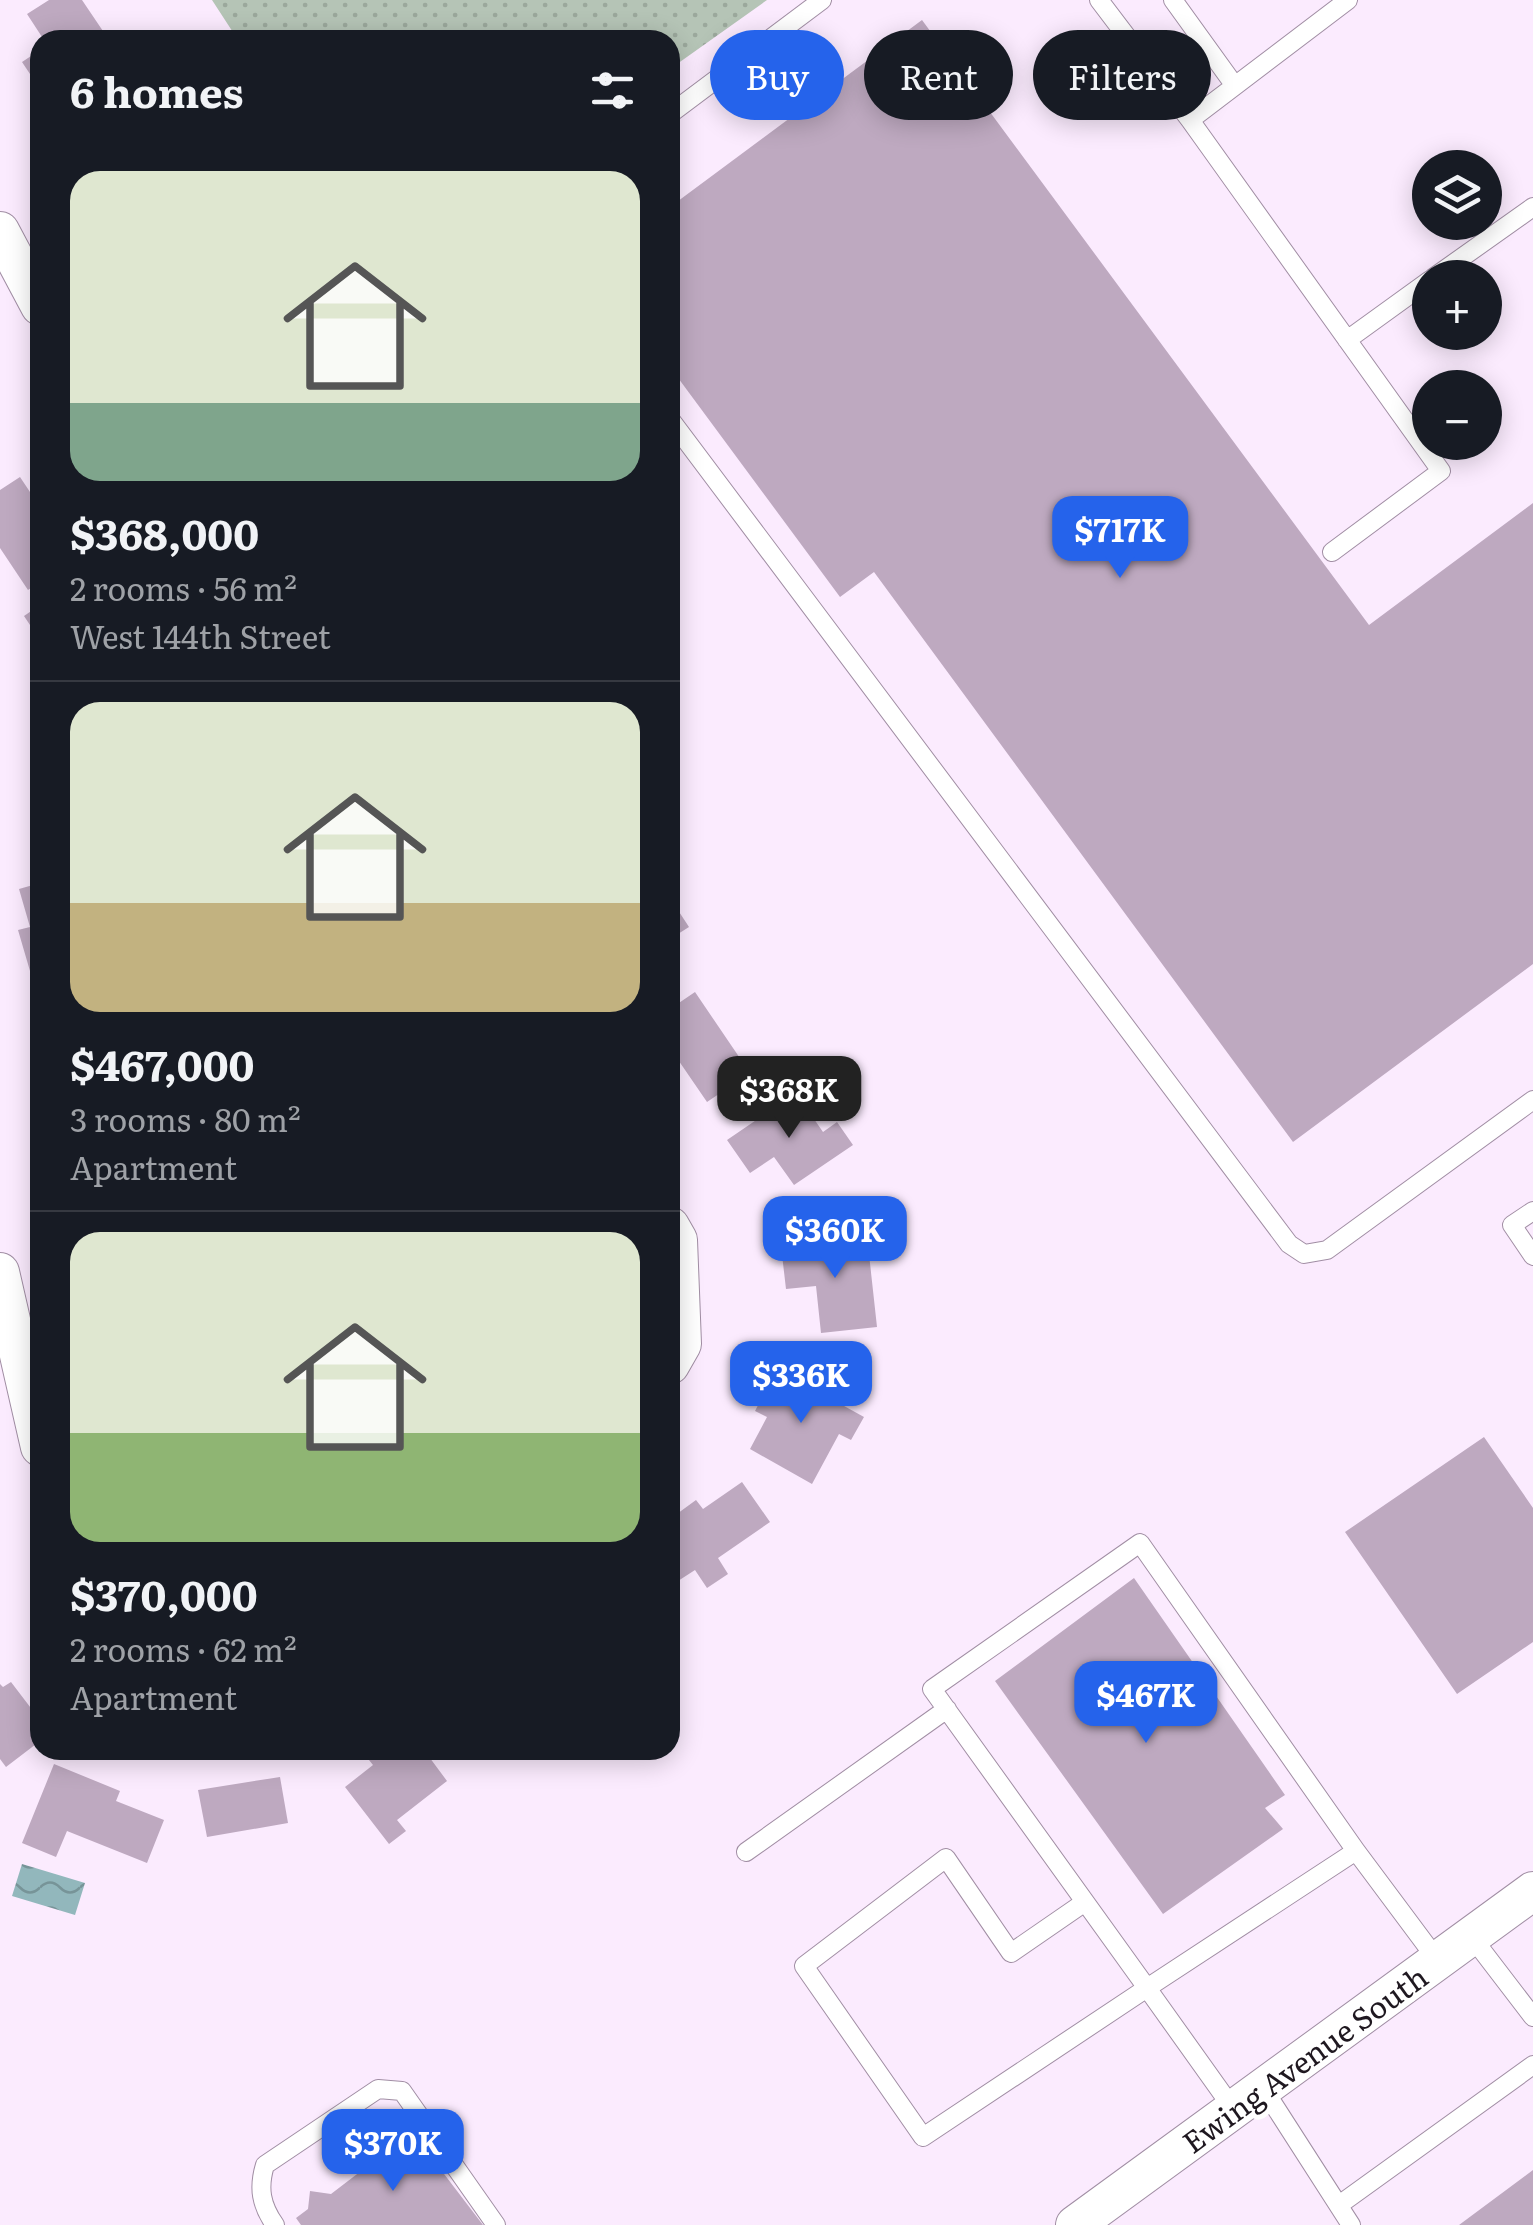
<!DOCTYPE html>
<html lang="en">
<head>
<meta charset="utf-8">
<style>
  body { margin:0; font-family:Literata,serif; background:#20242c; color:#f1f3f6; height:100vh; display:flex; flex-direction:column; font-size:38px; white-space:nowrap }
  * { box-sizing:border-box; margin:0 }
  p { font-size:32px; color:#9ea1a6 }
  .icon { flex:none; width:55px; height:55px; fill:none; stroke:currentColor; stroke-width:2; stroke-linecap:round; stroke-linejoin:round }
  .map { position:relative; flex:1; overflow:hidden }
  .details { position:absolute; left:30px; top:30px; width:650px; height:1730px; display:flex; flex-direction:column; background:#171b24; border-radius:30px; box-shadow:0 5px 25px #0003 }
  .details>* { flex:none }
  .banner { position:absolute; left:710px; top:30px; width:672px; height:90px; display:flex; gap:20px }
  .fabs { position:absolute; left:1412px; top:150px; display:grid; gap:20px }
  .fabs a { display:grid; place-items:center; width:90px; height:90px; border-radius:50%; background:#171b24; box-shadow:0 5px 25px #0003; font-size:50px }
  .price { position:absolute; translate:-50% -85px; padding:0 22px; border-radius:20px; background:#2563eb; color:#fff; font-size:32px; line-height:65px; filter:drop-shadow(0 2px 5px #0008) }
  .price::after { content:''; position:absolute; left:50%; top:60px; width:30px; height:22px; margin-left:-15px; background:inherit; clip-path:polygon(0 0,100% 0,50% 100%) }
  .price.active { background:#222; color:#fff }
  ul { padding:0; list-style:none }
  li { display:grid; align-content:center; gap:20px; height:530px; padding:0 40px }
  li+li { border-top:2px solid #363941 }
  li span { display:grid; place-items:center; height:310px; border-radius:30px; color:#555 }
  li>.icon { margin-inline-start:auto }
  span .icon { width:180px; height:180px; fill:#fffc; stroke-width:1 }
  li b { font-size:42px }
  h2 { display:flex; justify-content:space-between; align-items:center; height:120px; padding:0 40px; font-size:42px }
  .chip { padding:0 35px; border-radius:45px; background:#171b24; box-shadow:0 5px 25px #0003; font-size:35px; line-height:90px }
  .chip.active { background:#2563eb; color:#fff }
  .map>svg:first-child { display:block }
</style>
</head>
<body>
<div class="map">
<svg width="1533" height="2225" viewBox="0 0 1533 2225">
  <defs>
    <pattern id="park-dots" width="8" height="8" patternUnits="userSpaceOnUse" patternTransform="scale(2.5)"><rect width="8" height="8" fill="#b5c4b6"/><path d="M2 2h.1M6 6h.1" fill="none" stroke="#9ba89c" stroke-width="1.8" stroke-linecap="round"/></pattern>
    <pattern id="water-waves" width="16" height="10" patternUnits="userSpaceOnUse" patternTransform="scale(2.5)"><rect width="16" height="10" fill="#92b7bc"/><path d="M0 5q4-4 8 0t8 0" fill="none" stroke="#779498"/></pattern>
  </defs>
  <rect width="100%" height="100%" fill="#fbebfe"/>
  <path fill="url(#park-dots)" d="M212,0H767L670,69V40H238Z"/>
  <path fill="url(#water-waves)" d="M22,1864L85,1883L75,1915L12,1896Z"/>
  <path fill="#bea9c0" d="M49,0H82L109,40H44L27,14Z
    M922,20L1369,625L1533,503V964L1293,1142L874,572L840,597L670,367V207Z
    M40,50V89L22,62Z
    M20,477L40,507V582L28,590L0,548V490Z
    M40,605V640L24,616Z
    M40,883V968L30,971L18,930L30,927L19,889Z
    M670,898L689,927L670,939Z
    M695,992L750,1073L707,1102L670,1048V1009Z
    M796,1093L823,1132L837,1122L853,1145L794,1185L774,1157L750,1173L727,1140Z
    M867,1236L877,1327L821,1333L816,1286L786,1289L781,1246Z
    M777,1369L864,1417L851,1440L839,1434L812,1484L750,1449L767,1417L755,1411Z
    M1484,1437L1533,1508V1642L1457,1694L1345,1532Z
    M742,1482L770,1522L718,1558L728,1574L707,1588L695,1570L678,1581L670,1569V1519L696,1500L703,1509Z
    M1134,1578L1285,1795L1265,1808L1283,1829L1163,1914L995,1681Z
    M11,1682L40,1720V1741L6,1767L0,1759V1684L3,1687Z
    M361,1750H424L447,1781L397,1820L406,1831L389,1844L345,1787L373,1765Z
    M54,1764L120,1791L116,1801L164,1820L147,1863L67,1831L56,1857L22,1843Z
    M280,1777L288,1823L207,1837L198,1790Z
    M412,2132L483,2225H301L296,2218L308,2209L310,2191L331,2194Z
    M1533,2170V2225H1459Z"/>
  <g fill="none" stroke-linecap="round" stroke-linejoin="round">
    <defs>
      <path id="service" d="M1099,0L1190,120L1441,471L1332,552
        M1173,0L1235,86
        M670,114L822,0
        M1190,120L1348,0
        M1433,278L1533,207
        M1347,340L1430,280
        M670,419L1289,1244L1304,1254L1327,1250L1533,1100
        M1533,1211L1512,1225L1533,1256
        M746,1852L947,1709
        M1085,1902L1011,1953L946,1858L804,1966L923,2137L1147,1988L932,1689L1140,1543L1356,1851
        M1471,1936L1533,2017
        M1263,2088L1351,2225
        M1234,2110L1147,1988L1356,1851L1438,1961
        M1339,2205L1533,2065
        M275,2225C261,2205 258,2188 265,2165L378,2089L402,2091L496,2225"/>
      <path id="minor" d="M0,231L40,306
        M670,1226L678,1240L682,1344L670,1365
        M0,1272L40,1447
        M1075,2225L1533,1891"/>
    </defs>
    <use href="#service" stroke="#a18ea4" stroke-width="20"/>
    <use href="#minor" stroke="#a18ea4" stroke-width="40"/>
    <use href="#service" stroke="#fff" stroke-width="18"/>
    <use href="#minor" stroke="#fff" stroke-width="38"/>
  </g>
  <g text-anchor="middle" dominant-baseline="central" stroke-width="10" stroke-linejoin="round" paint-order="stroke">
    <g font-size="30" fill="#1f1820" stroke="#fff">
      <text transform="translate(1304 2058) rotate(-36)">Ewing Avenue South</text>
    </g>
  </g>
</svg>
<div class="fabs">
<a><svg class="icon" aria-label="layers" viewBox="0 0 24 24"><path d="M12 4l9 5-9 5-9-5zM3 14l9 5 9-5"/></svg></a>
<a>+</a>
<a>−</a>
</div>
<b class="price" style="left:1120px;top:581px">$717K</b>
<b class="price active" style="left:789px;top:1141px">$368K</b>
<b class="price" style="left:835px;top:1281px">$360K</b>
<b class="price" style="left:801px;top:1426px">$336K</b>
<b class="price" style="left:1146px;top:1746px">$467K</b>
<b class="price" style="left:393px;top:2194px">$370K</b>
<div class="banner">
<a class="chip active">Buy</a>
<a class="chip">Rent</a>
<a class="chip">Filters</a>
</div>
<section class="details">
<h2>6 homes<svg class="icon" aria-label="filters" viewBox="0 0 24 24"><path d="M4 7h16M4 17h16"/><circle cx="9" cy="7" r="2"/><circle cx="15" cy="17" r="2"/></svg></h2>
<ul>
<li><span style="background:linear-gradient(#dfe7d0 75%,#7fa58c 0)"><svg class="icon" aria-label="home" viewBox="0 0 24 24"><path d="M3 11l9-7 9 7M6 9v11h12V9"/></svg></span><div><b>$368,000</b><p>2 rooms · 56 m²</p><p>West 144th Street</p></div></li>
<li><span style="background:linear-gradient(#dfe7d0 65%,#c2b280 0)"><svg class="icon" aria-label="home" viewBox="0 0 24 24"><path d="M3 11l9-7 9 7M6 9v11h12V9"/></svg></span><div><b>$467,000</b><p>3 rooms · 80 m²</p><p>Apartment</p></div></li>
<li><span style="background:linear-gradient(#dfe7d0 65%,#8fb573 0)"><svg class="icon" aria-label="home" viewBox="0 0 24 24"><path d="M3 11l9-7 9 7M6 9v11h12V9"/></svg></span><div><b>$370,000</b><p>2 rooms · 62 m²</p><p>Apartment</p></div></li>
</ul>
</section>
</div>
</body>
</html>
